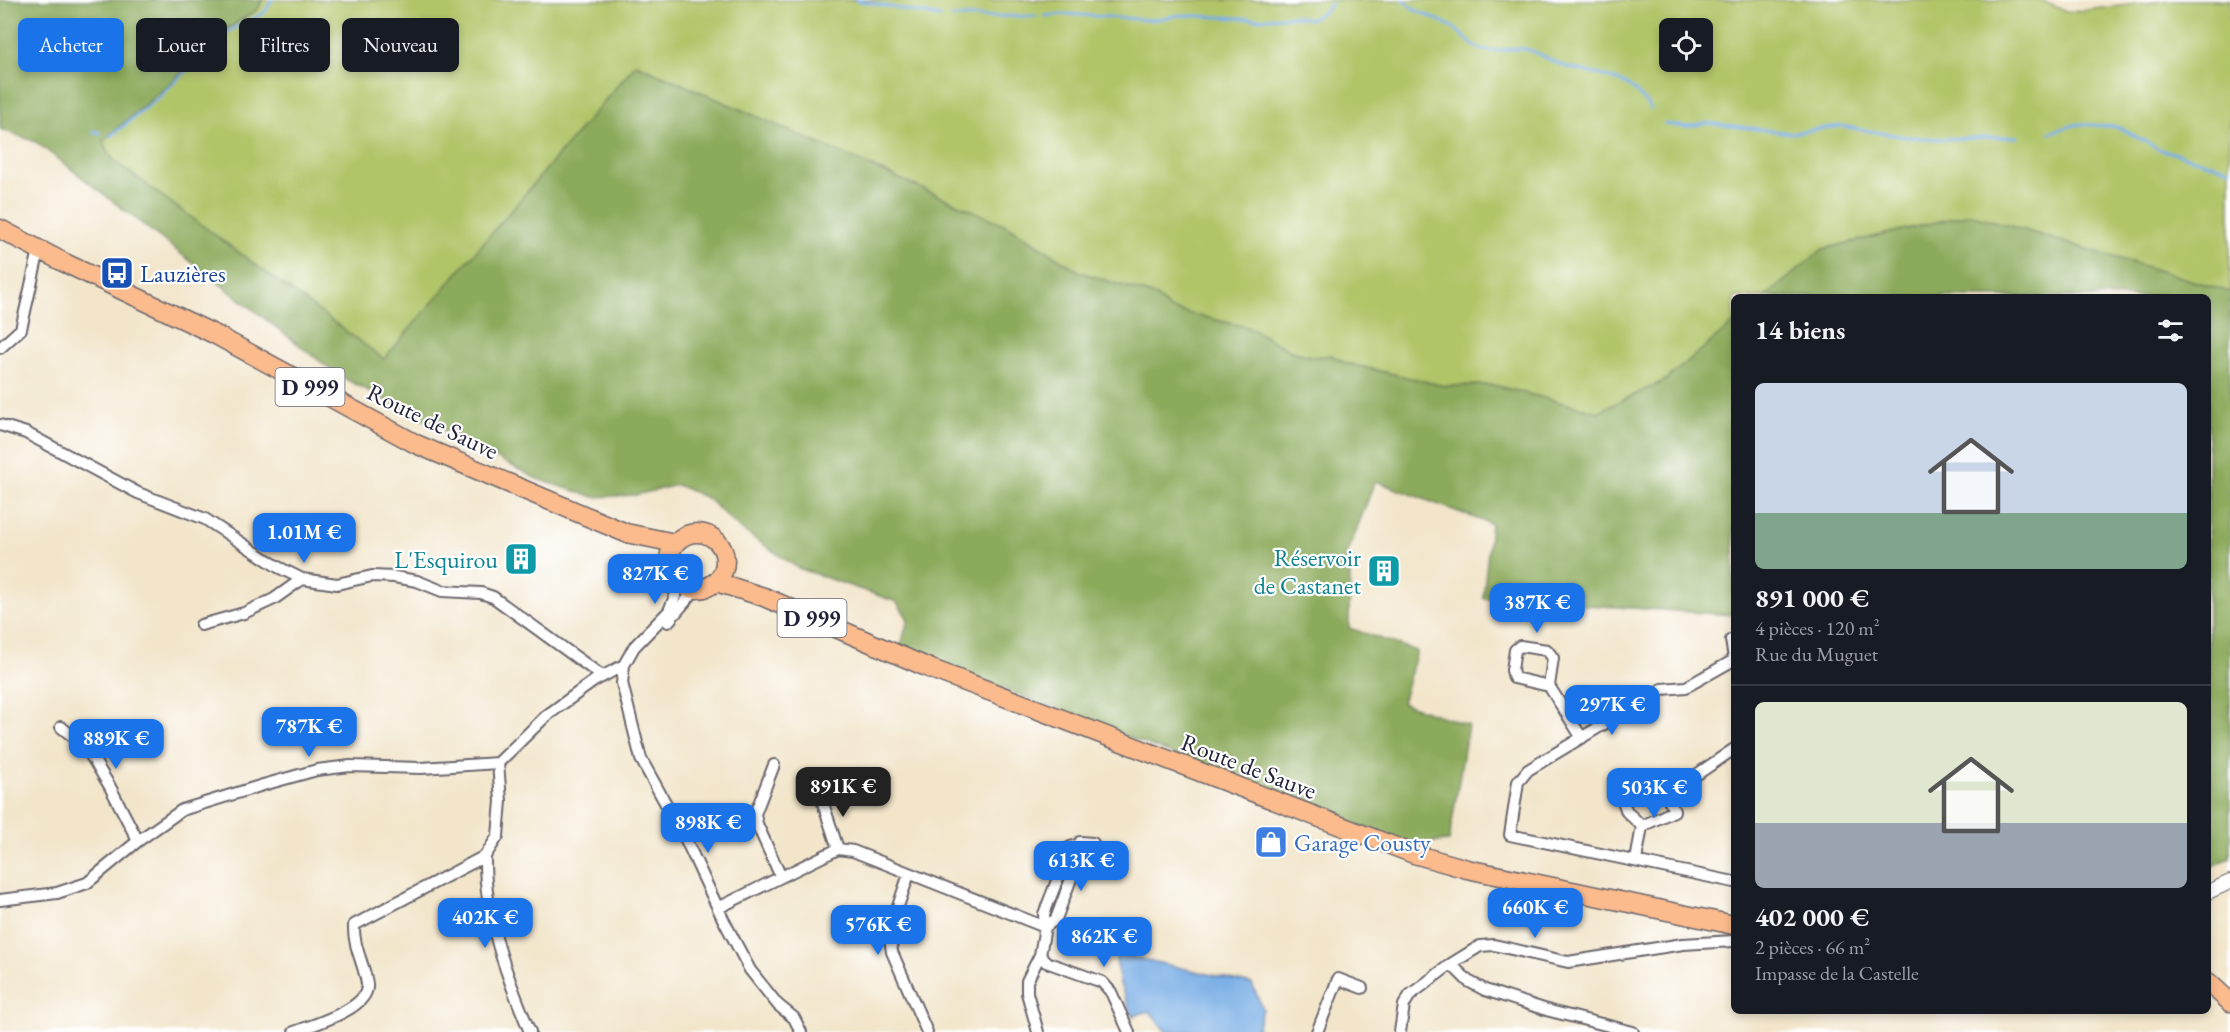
<!DOCTYPE html>
<html lang="fr">
<head>
<meta charset="utf-8">
<style>
  body { margin:0; font-family:"EB Garamond",serif; background:#242831; color:#f1f3f6; height:100vh; display:flex; flex-direction:column; font-size:22px; white-space:nowrap }
  * { box-sizing:border-box; margin:0 }
  p { font-size:20px; color:#9ea1a6 }
  .icon { flex:none; width:33px; height:33px; fill:none; stroke:currentColor; stroke-width:2; stroke-linecap:round; stroke-linejoin:round }
  .map { position:relative; flex:1; overflow:hidden }
  .details { position:absolute; left:1731px; top:294px; width:480px; height:720px; display:flex; flex-direction:column; background:#171b24; border-radius:9px; box-shadow:0 3px 9px #0003 }
  .details>* { flex:none }
  .banner { position:absolute; left:18px; top:18px; width:570px; height:54px; display:flex; gap:12px }
  .buttons { position:absolute; left:1659px; top:18px; display:grid; gap:12px }
  .buttons a { display:grid; place-items:center; width:54px; height:54px; border-radius:9px; background:#171b24; box-shadow:0 3px 9px #0003; font-size:30px }
  .price { position:absolute; translate:-50% -51px; padding:0 14px; border-radius:12px; background:#1a73e8; color:#fff; font-size:20px; line-height:39px; filter:drop-shadow(0 2px 3px #0008) }
  .price::after { content:''; position:absolute; left:50%; top:36px; width:18px; height:14px; margin-left:-9px; background:inherit; clip-path:polygon(0 0,100% 0,50% 100%) }
  .price.current { background:#222; color:#fff }
  ul { padding:0; list-style:none }
  li { display:grid; align-content:center; gap:12px; height:318px; padding:0 24px }
  li+li { border-top:2px solid #363941 }
  li span { display:grid; place-items:center; height:186px; border-radius:9px; color:#555 }
  li>.icon { margin-inline-start:auto }
  span .icon { width:108px; height:108px; fill:#fffc; stroke-width:1 }
  li b { font-size:26px }
  h2 { display:flex; justify-content:space-between; align-items:center; height:72px; padding:0 24px; font-size:26px }
  .pill { padding:0 21px; border-radius:9px; background:#171b24; box-shadow:0 3px 9px #0003; font-size:21px; line-height:54px }
  .pill.current { background:#1a73e8; color:#fff }
  .map>svg:first-child { display:block }
</style>
</head>
<body>
<div class="map">
<svg width="2230" height="1032" viewBox="0 0 2230 1032">
  <rect width="100%" height="100%" fill="#fff"/>
  <filter id="ink" filterUnits="userSpaceOnUse"><feTurbulence type="fractalNoise" baseFrequency=".0167" numOctaves="2"/><feDisplacementMap in="SourceGraphic" scale="12" xChannelSelector="R" yChannelSelector="G"/><feConvolveMatrix kernelMatrix="1 2 1 2 8 2 1 2 1" color-interpolation-filters="sRGB"/></filter>
  <filter id="wash" filterUnits="userSpaceOnUse"><feTurbulence type="fractalNoise" baseFrequency=".008" numOctaves="4" result="noise"/><feDisplacementMap in="SourceGraphic" scale="24" xChannelSelector="R" yChannelSelector="G"/><feGaussianBlur stdDeviation="1.35" result="paint"/><feColorMatrix in="noise" values="0 0 0 0 0 0 0 0 0 0 0 0 0 0 0 0 0 1.4 0 .05"/><feComposite in="paint" operator="in"/></filter>
  <g filter="url(#wash)">
    <rect width="100%" height="100%" fill="#f2e5ca"/>
    <path fill="#b0c468" stroke="#697352" stroke-width="1.5" fill-rule="evenodd" d="M262,0H2039L2068,12L2172,0H2230V292L1970,214L1823,249L1765,297H1734V323L1664,381L1598,412L1493,385L1444,386L1345,363L1331,355L1315,357L1290,351L1250,328L1170,309L1155,296L1080,272L1008,226L636,64L384,360L117,163L107,152L103,141L184,71L222,32L258,9ZM1670,28H1702V62H1670Z
      M1132,923L1136,937L1118,942L1114,928Z"/>
    <path fill="#8caa5c" stroke="#57664c" stroke-width="1.5" d="M0,0H262L258,9L222,32L184,71L103,141L107,152L117,163L384,359L636,64L1008,226L1080,272L1155,296L1170,309L1250,328L1290,351L1315,357L1331,355L1345,363L1444,386L1493,385L1598,412L1664,381L1734,323V615L1483,598L1491,524L1375,481L1345,560L1350,563L1349,628L1417,651L1402,703L1468,725L1449,841L1406,844L900,649L908,619L897,602L798,568L739,528L707,498L677,485L636,495L594,497L537,479L338,375L36,142L0,129Z
      M1970,214L2230,292V858L2208,868V297H1765L1823,249Z"/>
    <path fill="#78ade5" stroke="#4d6890" stroke-width="1.5" d="M1115,953L1252,984L1263,1009L1256,1032H1166L1150,1011L1132,1016L1120,984Z"/>
    <g fill="none" stroke-linecap="round" stroke-linejoin="round">
      <path stroke="#78ade5" stroke-width="3" d="M856,0L940,17
        M1403,0C1417,15 1438,17 1455,29C1465,36 1471,47 1484,50C1497,54 1512,46 1525,49C1540,52 1553,63 1567,67C1604,78 1626,73 1651,109
        M1044,16L1065,14L1151,20L1180,15L1256,19L1294,16L1310,19L1324,12L1331,4
        M951,17L1037,16
        M1665,124L1685,127L1706,123L1792,133L1840,126L1906,137L1941,139L2018,137
        M93,131L100,133
        M2049,133L2078,124L2118,127L2159,149L2230,169
        M111,136L158,98L227,32L264,13L272,0"/>
    </g>
  </g>
  <g filter="url(#ink)">
    <g fill="none" stroke-linecap="round" stroke-linejoin="round">
      <defs>
        <path id="minor" d="M0,348L21,329L39,250
          M0,425L26,433L138,493L205,519L278,567L302,579L337,584L372,576L394,577L417,581L442,591L481,593L493,597L602,676
          M668,622L696,589
          M201,625L244,613L274,599L302,579
          M1734,639L1731,640L1734,658
          M1734,660L1686,687L1662,689L1528,770L1518,782L1510,835L1734,882
          M624,665L622,683L641,759L686,840L723,919L750,970L778,1005L794,1018L801,1032
          M1549,686L1514,678L1512,670L1515,650L1520,646L1547,650L1553,658L1549,686L1582,738
          M61,727L85,746L109,785L138,841
          M774,765L755,814L757,824L781,877
          M826,787L821,797L838,849
          M1642,826L1674,811L1667,795L1734,749
          M1093,843L1080,842L1078,845L1070,847L1044,914L1045,927L1040,955L1046,962L1102,982L1111,992L1129,1032
          M485,856C484,917 507,977 530,1032
          M1636,861L1642,826L1627,812L1623,801L1632,787L1653,780L1667,795
          M909,874L893,921L890,938L892,952L927,1032
          M0,900L57,893L87,883L138,841L182,810L263,785L317,770L350,766L421,768L498,763L546,716L594,681L624,665L634,647L669,611L680,584
          M718,908L838,849L853,851L1045,927
          M1045,927L1056,919L1081,852L1078,845
          M1451,964L1468,981L1485,990L1550,1011L1633,1032
          M294,1032C312,1025 370,1009 367,984C364,963 353,947 354,925L485,856L498,836L501,801L498,763
          M1038,1032L1027,993V981L1040,955
          M1317,1032L1338,979L1362,988
          M1400,1032L1404,1005L1410,995L1451,964L1480,946L1494,945L1568,962L1683,944L1734,941"/>
        <path id="tertiary" d="M2208,892L2230,882"/>
        <path id="primary" d="M0,229L63,262L216,335L416,444L626,533L675,543
          M669 561a28 28 0 1 1 56 0a28 28 0 1 1-56 0Z
          M716,582L764,597L929,668L1414,854L1467,869L1734,925
          M2208,982L2230,1002"/>
      </defs>
      <use href="#minor" stroke="#6b666d" stroke-width="14"/>
      <use href="#tertiary" stroke="#6b666d" stroke-width="16"/>
      <use href="#primary" stroke="#6b666d" stroke-width="21"/>
      <use href="#minor" stroke="#fff" stroke-width="10"/>
      <use href="#tertiary" stroke="#fff" stroke-width="14"/>
      <use href="#primary" stroke="#fbbb8d" stroke-width="18"/>
    </g>
  </g>
  <defs>
    <symbol id="bus-square" viewBox="-11 -11 22 22"><rect x="-9" y="-9" width="18" height="18" rx="4" fill="#1a4fb4" stroke="#fff"/><path d="M-5-6H5V4H4V6H2V4H-2V6H-4V4H-5ZM-3.5-4V0h7V-4ZM-3.5 1.2v1.5H-2V1.2ZM2 1.2v1.5H3.5V1.2Z" fill="#fff"/></symbol>
    <symbol id="building-square" viewBox="-11 -11 22 22"><rect x="-9" y="-9" width="18" height="18" rx="4" fill="#0f9aa8" stroke="#fff"/><path d="M-4-6H4V6H1V3H-1V6H-4ZM-2.5-4.3h1.7v1.8h-1.7ZM.8-4.3h1.7v1.8H.8ZM-2.5-1h1.7V.8h-1.7ZM.8-1h1.7V.8H.8Z" fill="#fff"/></symbol>
    <symbol id="shop-square" viewBox="-11 -11 22 22"><rect x="-9" y="-9" width="18" height="18" rx="4" fill="#3f7fe0" stroke="#fff"/><path d="M-5-2.5h2.3a2.7 3.5 0 0 1 5.4 0H5L5.5 6h-11ZM-1.5-2.5h3a1.5 2.3 0 0 0-3 0Z" fill="#fff"/></symbol>
  </defs>
  <g fill-rule="evenodd">
    <use href="#bus-square" x="98" y="254" width="38" height="38"/>
    <use href="#building-square" x="502" y="540" width="38" height="38"/>
    <use href="#building-square" x="1365" y="552" width="38" height="38"/>
    <use href="#shop-square" x="1252" y="823" width="38" height="38"/>
  </g>
  <g text-anchor="middle" dominant-baseline="central" stroke-width="4.5" stroke-linejoin="round" paint-order="stroke">
    <g fill="#fff" stroke="#646476" stroke-width="1.5">
      <rect x="275.5" y="368" width="69" height="38" rx="4.5"/>
      <rect x="777.5" y="599" width="69" height="38" rx="4.5"/>
    </g>
    <g font-size="22" font-weight="bold" fill="#22223b">
      <text x="310" y="387">D 999</text>
      <text x="812" y="618">D 999</text>
    </g>
    <g font-size="24" fill="#164399" stroke="#fff" text-anchor="start">
      <text x="140" y="273">Lauzières</text>
    </g>
    <g font-size="24" fill="#22223b" stroke="#fff">
      <text transform="translate(433 421) rotate(26)">Route de Sauve</text>
      <text transform="translate(1249 766) rotate(21)">Route de Sauve</text>
    </g>
    <g font-size="24" fill="#0d838f" stroke="#fff" text-anchor="end">
      <text x="1361" y="557">Réservoir<tspan x="1361" dy="28">de Castanet</tspan></text>
      <text x="498" y="559">L'Esquirou</text>
    </g>
    <g font-size="24" fill="#366cbe" stroke="#fff" text-anchor="start">
      <text x="1294" y="842">Garage Cousty</text>
    </g>
  </g>
</svg>
<div class="buttons">
<a><svg class="icon" aria-label="locate" viewBox="0 0 24 24"><circle cx="12" cy="12" r="6"/><path d="M12 2v4M12 18v4M2 12h4M18 12h4"/></svg></a>
</div>
<b class="price" style="left:304px;top:564px">1.01M €</b>
<b class="price" style="left:655px;top:605px">827K €</b>
<b class="price" style="left:1537px;top:634px">387K €</b>
<b class="price" style="left:1612px;top:736px">297K €</b>
<b class="price" style="left:309px;top:758px">787K €</b>
<b class="price" style="left:116px;top:770px">889K €</b>
<b class="price current" style="left:843px;top:818px">891K €</b>
<b class="price" style="left:1654px;top:819px">503K €</b>
<b class="price" style="left:708px;top:854px">898K €</b>
<b class="price" style="left:1081px;top:892px">613K €</b>
<b class="price" style="left:1535px;top:939px">660K €</b>
<b class="price" style="left:485px;top:949px">402K €</b>
<b class="price" style="left:878px;top:956px">576K €</b>
<b class="price" style="left:1104px;top:968px">862K €</b>
<div class="banner">
<a class="pill current">Acheter</a>
<a class="pill">Louer</a>
<a class="pill">Filtres</a>
<a class="pill">Nouveau</a>
</div>
<section class="details">
<h2>14 biens<svg class="icon" aria-label="filters" viewBox="0 0 24 24"><path d="M4 7h16M4 17h16"/><circle cx="9" cy="7" r="2"/><circle cx="15" cy="17" r="2"/></svg></h2>
<ul>
<li><span style="background:linear-gradient(#c9d6e8 70%,#7fa58c 0)"><svg class="icon" aria-label="home" viewBox="0 0 24 24"><path d="M3 11l9-7 9 7M6 9v11h12V9"/></svg></span><div><b>891 000 €</b><p>4 pièces · 120 m²</p><p>Rue du Muguet</p></div></li>
<li><span style="background:linear-gradient(#dfe7d0 65%,#9aa5b1 0)"><svg class="icon" aria-label="home" viewBox="0 0 24 24"><path d="M3 11l9-7 9 7M6 9v11h12V9"/></svg></span><div><b>402 000 €</b><p>2 pièces · 66 m²</p><p>Impasse de la Castelle</p></div></li>
</ul>
</section>
</div>
</body>
</html>
